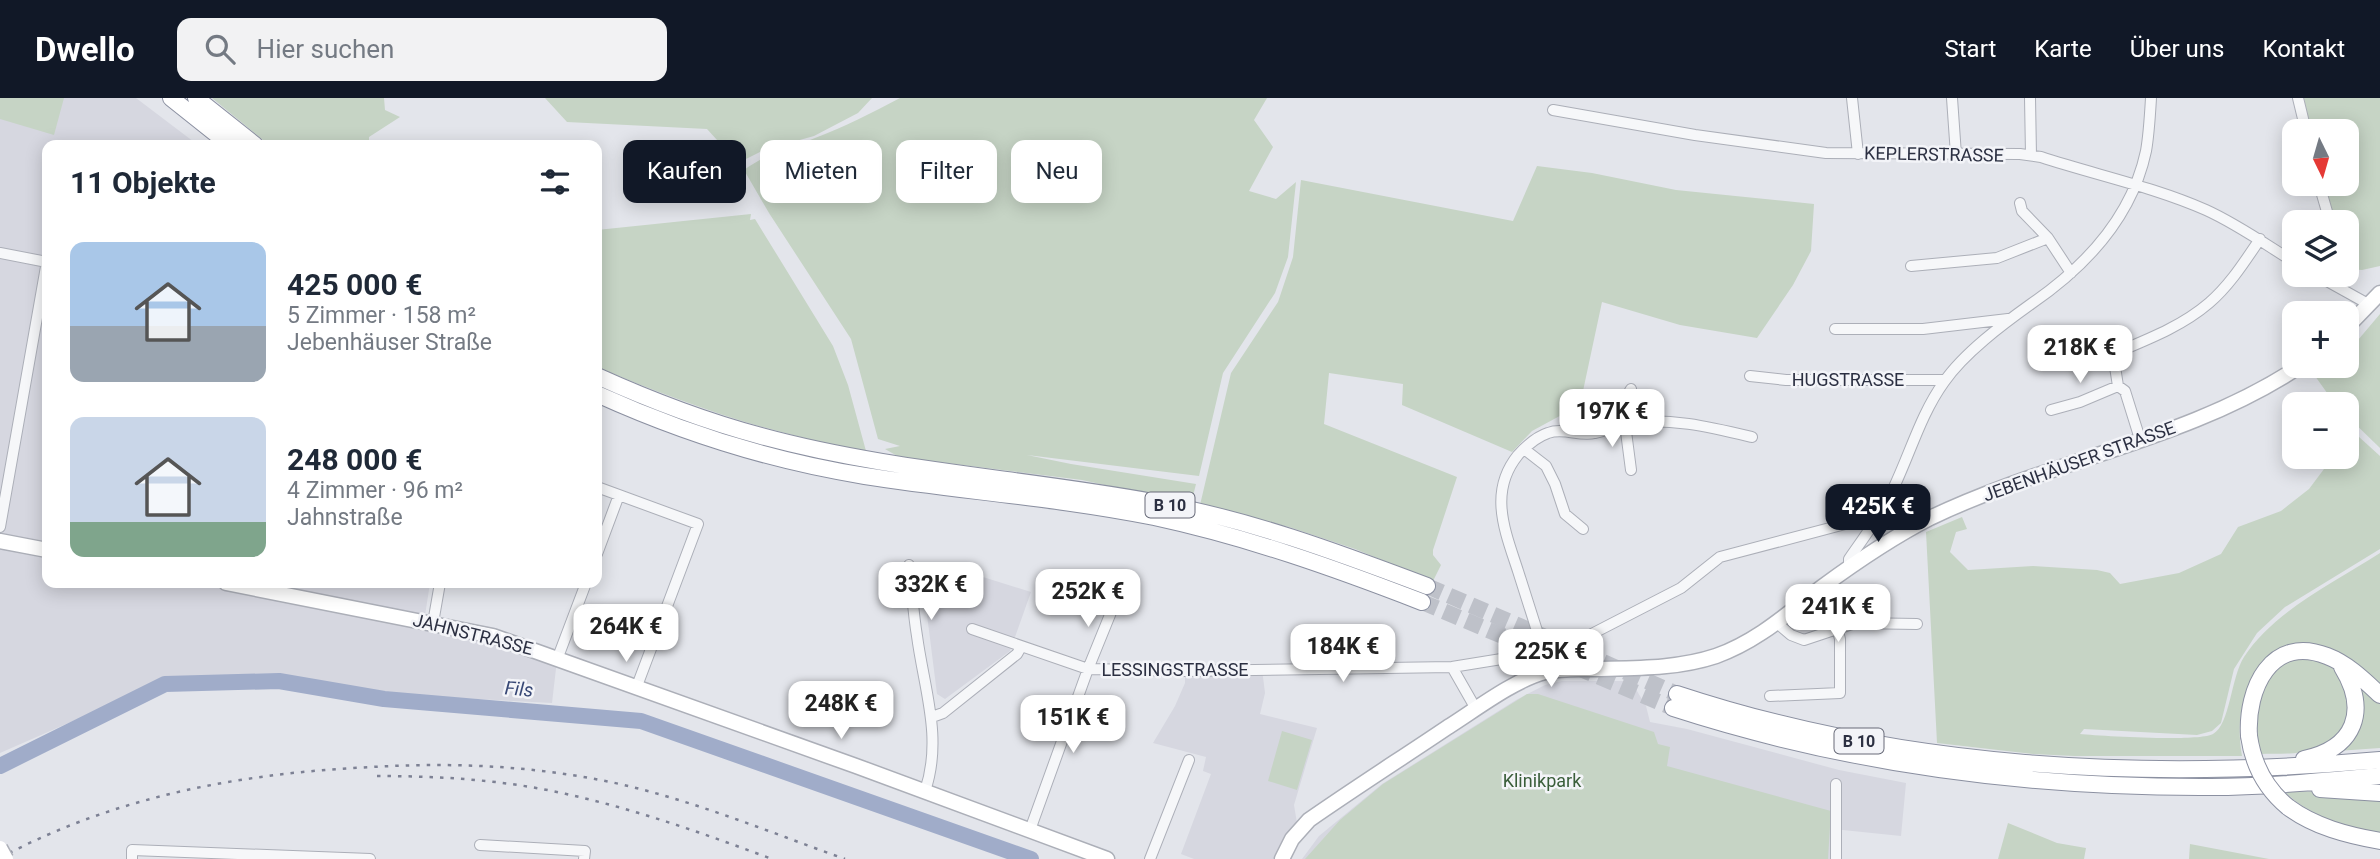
<!DOCTYPE html>
<html lang="de">
<head>
<meta charset="utf-8">
<style>
  body { margin:0; font-family:Roboto,sans-serif; background:#f2f2f3; color:#1f2937; height:100vh; display:flex; flex-direction:column; font-size:26px; white-space:nowrap }
  * { box-sizing:border-box; margin:0 }
  p { font-size:23px; color:#747a83 }
  .icon { flex:none; width:38px; height:38px; fill:none; stroke:currentColor; stroke-width:2; stroke-linecap:round; stroke-linejoin:round }
  .map { position:relative; flex:1; overflow:hidden }
  .drawer { position:absolute; left:42px; top:42px; width:560px; height:448px; display:flex; flex-direction:column; background:#fff; border-radius:14px; box-shadow:0 4px 18px #0003 }
  .drawer>* { flex:none }
  .guide { position:absolute; left:623px; top:42px; width:665px; height:63px; display:flex; gap:14px }
  .needle { width:46px; rotate:175deg }
  .buttons { position:absolute; left:2282px; top:21px; display:grid; gap:14px }
  .buttons a { display:grid; place-items:center; width:77px; height:77px; border-radius:14px; background:#fff; box-shadow:0 4px 18px #0003; font-size:35px }
  .price { position:absolute; translate:-50% -60px; padding:0 16px; border-radius:14px; background:#fff; color:#222; font-size:23px; line-height:46px; filter:drop-shadow(0 2px 4px #0008) }
  .price::after { content:''; position:absolute; left:50%; top:42px; width:21px; height:16px; margin-left:-10px; background:inherit; clip-path:polygon(0 0,100% 0,50% 100%) }
  .price.active { background:#111827; color:#fff }
  ul { padding:0; list-style:none }
  li { display:flex; align-items:center; gap:21px; height:175px; padding:0 28px }
  li span { display:grid; place-items:center; flex:none; width:196px; height:140px; border-radius:14px; color:#555 }
  li>.icon { margin-inline-start:auto }
  span .icon { width:84px; height:84px; fill:#fffc; stroke-width:1 }
  li b { font-size:30px }
  h2 { display:flex; justify-content:space-between; align-items:center; height:84px; padding:0 28px; font-size:30px }
  .tag { padding:0 24px; border-radius:14px; background:#fff; box-shadow:0 4px 18px #0003; font-size:24px; line-height:63px }
  .tag.active { background:#111827; color:#fff }
  header { display:flex; align-items:center; gap:42px; box-sizing:border-box; height:98px; padding:0 35px; background:#111827; color:#fff }
  header strong { font-size:33px }
  nav { display:flex; gap:38px; margin-inline-start:auto; font-size:24px }
  .search { width:490px; height:63px; background:#f2f2f3; display:flex; align-items:center; gap:18px; box-sizing:border-box; padding:0 24px; border-radius:14px; color:#747a83; font-size:26px }
  .map>svg:first-child { display:block }
</style>
</head>
<body>
<header>
<strong>Dwello</strong>
<div class="search"><svg class="icon" aria-label="search" viewBox="0 0 24 24"><circle cx="10" cy="10" r="6"/><path d="M15 15l6 6"/></svg>Hier suchen</div>
<nav><a>Start</a><a>Karte</a><a>Über uns</a><a>Kontakt</a></nav>
</header>
<div class="map">
<svg width="2380" height="761" viewBox="0 0 2380 761">
  <rect width="100%" height="100%" fill="#e3e5eb"/>
  <path fill="#d6d7e0" d="M0,0H136L198,47H47V485H430L424,524L557,562L552,605L162,584L0,655Z
    M983,479L1031,494L1010,553L945,601L937,596L923,485Z
    M1262,571L1265,595L1260,616L1317,630L1294,707L1297,725L1273,761H1194L1181,756L1211,676L1203,673L1206,659L1153,645L1175,608L1185,585V573Z
    M1562,583H1631L1646,608L1650,624L1687,631L1839,672L1906,685L1901,738L1833,731V761H1302L1319,738L1382,686L1516,602L1545,587Z"/>
  <path fill="#c6d4c5" d="M0,0H64L54,37L0,21Z
    M212,0H384L385,12L400,19L369,39V47H269Z
    M545,0H872L858,15L814,38L764,52L738,65L707,31L567,24Z
    M900,0H1267L1254,22L1273,49L1249,93L1276,101L1296,84L1288,159L1275,195L1223,275L1199,378L1027,357L1071,366L1196,386L1191,406L1082,382L899,359L885,351L900,348L878,341L851,241L769,115L744,72C766,56 790,50 815,40C844,29 872,15 900,0Z
    M2304,0H2380V168L2362,172L2347,171V124H2333L2322,86H2347V33H2310Z
    M1537,68L1592,75L1676,92L1814,106L1811,153L1793,187L1757,240L1680,227L1602,204L1580,307L1532,333L1512,354L1402,307L1403,286L1329,275L1324,326L1457,379L1433,452V457L1441,467L1433,483L1355,451L1289,429L1200,407L1231,275L1278,204L1293,159L1301,82L1513,123Z
    M751,116L750,122L755,121L833,248L848,287L866,353C773,337 684,306 597,269V132Z
    M2380,216V350L2347,318V306H2335L2315,278L2331,268H2347V255Z
    M2347,328L2380,358V451L2285,509L2257,535L2234,571L2221,625L2212,633L2197,637L2084,631L2080,636C2101,638 2199,644 2213,636C2230,627 2231,579 2244,559C2274,513 2335,484 2380,455V592L2328,553L2262,565C2241,594 2236,623 2242,658H2074L2033,656L1937,645L1926,434L1962,419L1967,431L1956,434L1950,454L1968,472L2033,468L2097,472L2110,475L2120,486L2179,475L2221,456L2238,429L2281,413L2309,391L2333,359H2347Z
    M2296,560H2311L2336,571L2352,609C2348,617 2346,628 2341,635C2325,659 2286,655 2261,656C2250,617 2253,577 2296,560Z
    M2353,581L2380,603V650L2337,653L2344,648Z
    M1527,596H1538L1654,634L1658,646L1670,649L1667,668L1831,713L1828,761H1305L1340,722L1383,686Z
    M1282,633L1312,642L1297,692L1268,683Z
    M2320,693L2380,699V737C2345,727 2312,720 2285,694Z
    M2008,725L2057,745L2086,750L2084,761H1998Z
    M2190,746L2269,761H2189Z"/>
  <g fill="none" stroke-linecap="round" stroke-linejoin="round">
    <path stroke="#a0acc9" stroke-width="16" d="M0,668L165,586L279,583L384,601L641,623L1031,761"/>
    <path stroke="#bec1c9" stroke-width="16" stroke-dasharray="16 8" stroke-linecap="butt" d="M1427,488L1677,596
      M1422,504L1673,610"/>
    <defs>
      <path id="minor" d="M1852,0L1858,56
        M1952,0L1956,57
        M2030,0L2031,57
        M2298,0L2306,33
        M1553,12L1695,37L1826,55L2020,56L2041,59C2096,77 2154,89 2206,112C2237,126 2265,146 2294,164
        M2319,86L2330,124
        M2020,105L2022,113L2048,140L2071,175
        M0,155L47,164
        M1911,168L1997,160L2048,140
        M2316,177L2370,207
        M1835,231H1923L2008,221
        M1750,278L1786,282H1945
        M2051,312L2080,304L2118,288
        M1625,326L1631,372
        M1615,328L1621,308L1631,291
        M2140,341L2125,293L2118,288L2113,256C2146,242 2181,229 2209,205C2230,187 2245,163 2260,141
        M1524,351L1546,368L1555,386L1565,416L1583,431
        M597,389L698,426L637,588
        M0,429L47,163
        M597,456L619,397
        M909,467C912,491 913,514 917,538C924,591 943,640 925,693
        M1849,470V461C1865,438 1882,415 1894,389C1911,353 1921,316 1944,284C1964,255 2003,226 2031,206C2085,169 2132,119 2146,53C2149,36 2150,17 2151,0
        M433,525L440,485
        M1777,525L1791,537L1804,542L1855,525L1917,526
        M972,531L1088,571L1185,573L1452,569L1520,558L1535,553L1538,547L1582,541L1681,490L1720,459L1849,425L1881,414
        M1538,547L1539,539C1532,517 1525,495 1518,473C1505,433 1488,394 1518,357C1527,347 1536,339 1548,335C1564,329 1579,339 1595,335C1606,333 1615,327 1626,325C1669,319 1710,329 1752,339
        M558,559L586,485
        M1452,569L1476,611
        M1770,598L1840,595V541L1837,530
        M932,619L943,615L1017,556L1021,549
        M1836,686V761
        M1030,732L1088,571L1116,502
        M480,747L585,753L584,761
        M132,761V752L370,761
        M1150,761L1189,662"/>
      <path id="secondary" d="M2347,229L2380,195
        M0,443L47,452
        M226,485L493,538L856,668L1107,761
        M1282,761L1292,741L1309,722C1355,690 1402,660 1448,629C1475,612 1514,582 1545,574C1561,570 1578,571 1594,571C1635,570 1677,571 1716,558C1758,543 1788,515 1822,489C1856,464 1893,439 1930,420C2050,362 2189,342 2300,268"/>
      <path id="trunk" d="M171,0L230,47
        M196,0L255,47
        M597,278C650,302 705,323 761,338C889,373 1023,380 1153,404C1248,421 1337,454 1427,488
        M597,296C683,335 771,363 865,378C961,393 1059,400 1154,419C1247,439 1334,470 1422,504
        M1677,596C1904,671 2143,683 2380,662
        M1673,610C1849,667 2026,690 2211,689C2267,689 2324,683 2380,678
        M2249,638C2246,591 2271,536 2327,558C2348,566 2364,582 2380,597
        M2304,661C2355,650 2369,613 2342,569
        M2320,691L2380,695
        M2288,709C2315,729 2347,737 2380,743"/>
    </defs>
    <use href="#minor" stroke="#acafb8" stroke-width="12"/>
    <use href="#secondary" stroke="#acafb8" stroke-width="17"/>
    <use href="#trunk" stroke="#8b90a1" stroke-width="18"/>
    <use href="#minor" stroke="#f6f7f9" stroke-width="10"/>
    <use href="#secondary" stroke="#fff" stroke-width="14"/>
    <use href="#trunk" stroke="#fff" stroke-width="16"/>
    <path stroke="#7d8194" stroke-width="2.5" stroke-dasharray="3.5 7" stroke-linecap="butt" d="M377,678C432,678 488,681 542,691C621,706 697,733 772,761
      M0,760C115,698 242,675 372,669C456,664 541,668 624,687C700,705 772,735 845,761"/>
    <defs>
      <path id="secondary-bridge" d="M0,750L6,761"/>
      <path id="trunk-bridge" d="M2249,638C2253,666 2266,691 2288,709"/>
    </defs>
    <use href="#secondary-bridge" stroke="#acafb8" stroke-width="17" stroke-linecap="butt"/>
    <use href="#trunk-bridge" stroke="#8b90a1" stroke-width="18" stroke-linecap="butt"/>
    <use href="#secondary-bridge" stroke="#fff" stroke-width="14"/>
    <use href="#trunk-bridge" stroke="#fff" stroke-width="16"/>
  </g>
  <g text-anchor="middle" dominant-baseline="central" stroke-width="5" stroke-linejoin="round" paint-order="stroke">
    <g fill="#f3f4f8" stroke="#686b79" stroke-width="2">
      <rect x="1145.5" y="394.5" width="49" height="25" rx="5"/>
      <rect x="1834.5" y="630.5" width="49" height="25" rx="5"/>
    </g>
    <g font-size="16" font-weight="bold" fill="#2c3042">
      <text x="1170" y="407">B 10</text>
      <text x="1859" y="643">B 10</text>
    </g>
    <g font-size="18" fill="#2c3042" stroke="#f3f4f8">
      <text transform="translate(1934 56) rotate(1)">KEPLERSTRASSE</text>
      <text x="1848" y="281">HUGSTRASSE</text>
      <text transform="translate(2079 363) rotate(-20)">JEBENHÄUSER STRASSE</text>
      <text transform="translate(473 536) rotate(14)">JAHNSTRASSE</text>
      <text x="1175" y="571">LESSINGSTRASSE</text>
    </g>
    <g font-size="18" fill="#3a5e3a" stroke="#f3f4f8">
      <text x="1542" y="682">Klinikpark</text>
    </g>
    <g font-size="19" font-style="italic" fill="#374775" stroke="#f3f4f8">
      <text transform="translate(519 591) rotate(5)">Fils</text>
    </g>
  </g>
</svg>
<div class="buttons">
<a><svg class="needle" viewBox="-14 -14 28 28"><path d="M0-13l5 13h-10z" fill="#e53935"/><path d="M0 13l5-13h-10z" fill="#747a83"/></svg></a>
<a><svg class="icon" aria-label="layers" viewBox="0 0 24 24"><path d="M12 4l9 5-9 5-9-5zM3 14l9 5 9-5"/></svg></a>
<a>+</a>
<a>−</a>
</div>
<b class="price" style="left:2080px;top:287px">218K €</b>
<b class="price" style="left:1612px;top:351px">197K €</b>
<b class="price active" style="left:1878px;top:446px">425K €</b>
<b class="price" style="left:931px;top:524px">332K €</b>
<b class="price" style="left:1088px;top:531px">252K €</b>
<b class="price" style="left:1838px;top:546px">241K €</b>
<b class="price" style="left:626px;top:566px">264K €</b>
<b class="price" style="left:1343px;top:586px">184K €</b>
<b class="price" style="left:1551px;top:591px">225K €</b>
<b class="price" style="left:841px;top:643px">248K €</b>
<b class="price" style="left:1073px;top:657px">151K €</b>
<div class="guide">
<a class="tag active">Kaufen</a>
<a class="tag">Mieten</a>
<a class="tag">Filter</a>
<a class="tag">Neu</a>
</div>
<section class="drawer">
<h2>11 Objekte<svg class="icon" aria-label="filters" viewBox="0 0 24 24"><path d="M4 7h16M4 17h16"/><circle cx="9" cy="7" r="2"/><circle cx="15" cy="17" r="2"/></svg></h2>
<ul>
<li><span style="background:linear-gradient(#a9c7e8 60%,#9aa5b1 0)"><svg class="icon" aria-label="home" viewBox="0 0 24 24"><path d="M3 11l9-7 9 7M6 9v11h12V9"/></svg></span><div><b>425 000 €</b><p>5 Zimmer · 158 m²</p><p>Jebenhäuser Straße</p></div></li>
<li><span style="background:linear-gradient(#c9d6e8 75%,#7fa58c 0)"><svg class="icon" aria-label="home" viewBox="0 0 24 24"><path d="M3 11l9-7 9 7M6 9v11h12V9"/></svg></span><div><b>248 000 €</b><p>4 Zimmer · 96 m²</p><p>Jahnstraße</p></div></li>
</ul>
</section>
</div>
</body>
</html>
